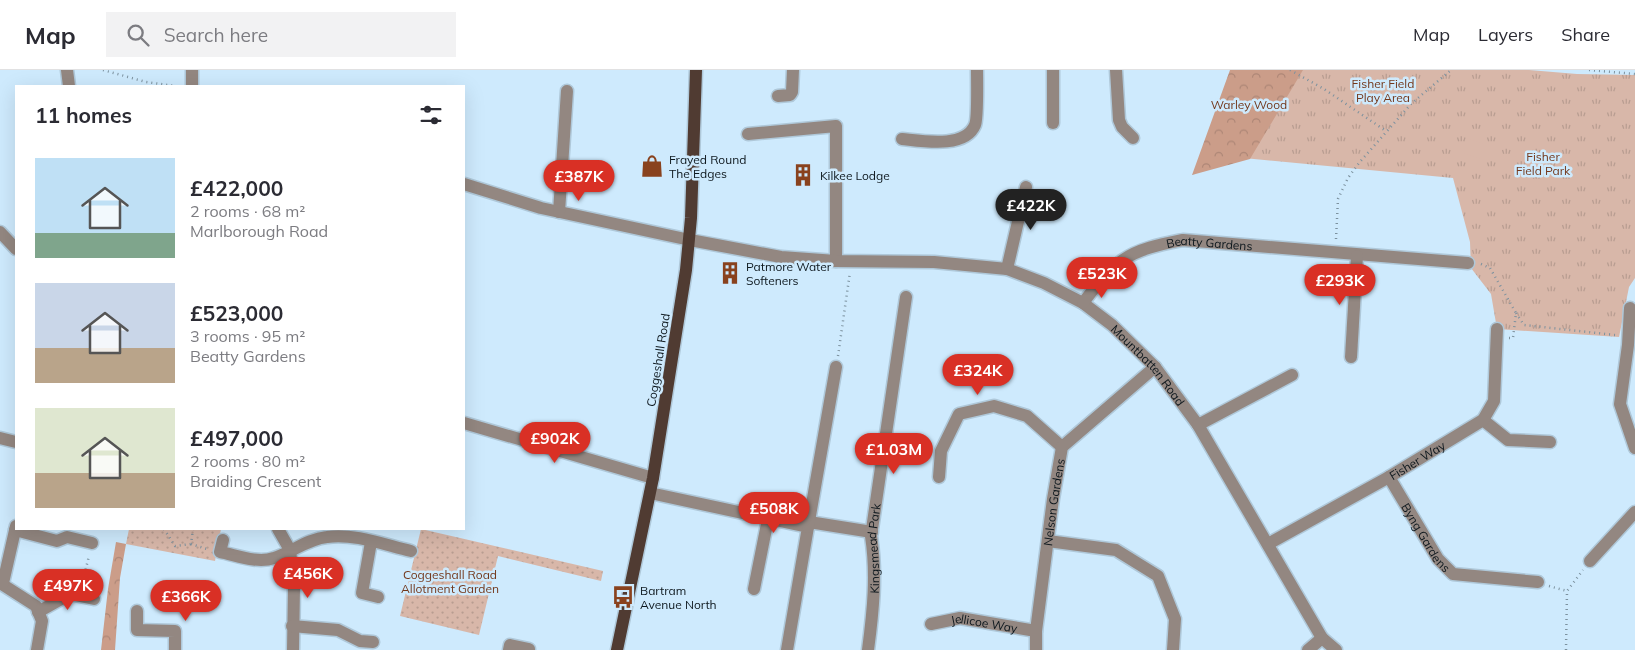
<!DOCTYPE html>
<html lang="en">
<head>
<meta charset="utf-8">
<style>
  body { margin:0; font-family:Mulish,sans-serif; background:#f2f2f3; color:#2b2b33; height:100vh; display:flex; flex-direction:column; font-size:19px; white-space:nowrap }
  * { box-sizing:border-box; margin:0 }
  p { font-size:16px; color:#7c7c81 }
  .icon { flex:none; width:28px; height:28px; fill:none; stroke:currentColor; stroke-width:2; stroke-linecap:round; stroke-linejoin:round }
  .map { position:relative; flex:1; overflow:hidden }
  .drawer { position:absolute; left:15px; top:15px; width:450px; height:445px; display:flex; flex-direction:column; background:#fff; border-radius:0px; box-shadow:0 5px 20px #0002 }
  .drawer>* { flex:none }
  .price { position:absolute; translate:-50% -42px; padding:0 11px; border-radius:18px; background:#d93025; color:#fff; font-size:16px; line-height:32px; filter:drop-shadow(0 1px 2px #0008) }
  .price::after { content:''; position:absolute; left:50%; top:30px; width:15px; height:11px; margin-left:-8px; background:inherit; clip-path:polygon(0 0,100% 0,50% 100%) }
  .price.selected { background:#222; color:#fff }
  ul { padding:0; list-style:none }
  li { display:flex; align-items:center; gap:15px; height:125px; padding:0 20px }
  li span { display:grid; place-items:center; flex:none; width:140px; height:100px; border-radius:0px; color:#555 }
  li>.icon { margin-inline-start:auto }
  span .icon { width:60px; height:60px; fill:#fffc; stroke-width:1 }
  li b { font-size:21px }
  h2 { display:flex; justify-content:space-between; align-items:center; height:60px; padding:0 20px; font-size:21px }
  header { display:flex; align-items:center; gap:30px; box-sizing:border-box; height:70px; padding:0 25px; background:#fff; border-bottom:1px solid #e1e1e2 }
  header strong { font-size:24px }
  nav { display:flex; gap:28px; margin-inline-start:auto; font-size:18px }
  .search { width:350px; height:45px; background:#f2f2f3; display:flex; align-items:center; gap:12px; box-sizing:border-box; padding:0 18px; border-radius:0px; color:#7c7c81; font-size:19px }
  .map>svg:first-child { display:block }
</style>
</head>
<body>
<header>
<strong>Map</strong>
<div class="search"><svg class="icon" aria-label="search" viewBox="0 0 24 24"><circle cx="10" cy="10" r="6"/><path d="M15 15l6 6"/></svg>Search here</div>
<nav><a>Map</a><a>Layers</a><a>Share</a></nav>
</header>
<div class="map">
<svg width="1635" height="580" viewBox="0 0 1635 580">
  <defs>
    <pattern id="grass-tufts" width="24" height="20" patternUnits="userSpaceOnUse" patternTransform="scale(1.25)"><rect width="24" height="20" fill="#d8b7a9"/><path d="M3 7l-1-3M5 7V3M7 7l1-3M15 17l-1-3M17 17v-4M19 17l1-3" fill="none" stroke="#b89d91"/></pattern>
    <pattern id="forest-crowns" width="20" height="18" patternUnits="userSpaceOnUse" patternTransform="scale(1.25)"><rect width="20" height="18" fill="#cb9d89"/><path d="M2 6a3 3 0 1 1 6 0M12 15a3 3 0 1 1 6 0" fill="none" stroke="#ad8676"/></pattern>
    <pattern id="garden-dots" width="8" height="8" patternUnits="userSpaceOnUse" patternTransform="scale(1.25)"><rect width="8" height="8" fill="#d8b7a9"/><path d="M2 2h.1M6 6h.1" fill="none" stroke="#b89d91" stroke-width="1.8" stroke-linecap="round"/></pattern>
  </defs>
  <rect width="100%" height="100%" fill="#ceeafd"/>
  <path fill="url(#grass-tufts)" d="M1255,0H1529L1577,4L1635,5V208L1629,217L1619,267L1497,259L1491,224L1471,198L1470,172L1453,108L1223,86Z"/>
  <path fill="url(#forest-crowns)" d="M1230,0H1303L1250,89L1192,105Z
    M116,472L126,474L120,508L115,580H101L108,519Z"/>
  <path fill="url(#garden-dots)" d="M129,459H221L215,491L126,474Z
    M421,459L603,501L601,511L498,486L479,565L400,546Z"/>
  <path fill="#d8b7a9" d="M1467,68L1485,74L1480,89L1462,83Z"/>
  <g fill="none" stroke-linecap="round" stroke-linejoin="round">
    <defs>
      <g id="minor">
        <path d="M67,0L69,16"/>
        <path d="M1116,0L1119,50L1122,57L1133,68"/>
        <path d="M192,16V0"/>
        <path d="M778,26L790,25L792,22L793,0"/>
        <path d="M1053,53V0"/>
        <path d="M748,64L836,56V191"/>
        <path d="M902,69C922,71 965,79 975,55C978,48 977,10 977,0"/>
        <path id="s1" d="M464,114L541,138L690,170L781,187L836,191L934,192L1007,199L1044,213L1083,233L1112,255L1155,297L1198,355L1322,568L1336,580"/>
        <path d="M559,142L567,21"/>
        <path d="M0,162L16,179"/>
        <path d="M1007,199L1026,117"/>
        <path id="s2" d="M1083,233C1095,217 1107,201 1123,190C1140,178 1163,174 1183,170L1468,193"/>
        <path d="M1630,238L1628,275L1620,334L1635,378"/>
        <path d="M1351,287L1357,186"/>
        <path d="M1483,350L1508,370L1550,372"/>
        <path d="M464,353L653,408"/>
        <path d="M1198,355L1292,305"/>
        <path d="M0,368L16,372"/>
        <path d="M939,407L941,381L959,344L994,336L1027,346L1062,377"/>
        <path id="s3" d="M1389,407L1438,489L1453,504L1538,512"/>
        <path d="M650,423L808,457L787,580"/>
        <path d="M809,452L872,462"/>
        <path d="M808,457L836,297"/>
        <path d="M278,459L290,480L294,517L293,580"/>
        <path d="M15,460L57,471L67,467L92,473"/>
        <path d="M223,470L220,482C236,485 257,494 274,488C291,483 307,469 327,467C354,463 385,475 411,481"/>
        <path d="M1048,471L1116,480L1158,506L1175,549L1173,580"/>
        <path d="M371,472L362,523L378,527"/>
        <path id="s4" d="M1268,474L1389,407L1483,350L1494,331L1497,259"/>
        <path d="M1590,491L1635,442"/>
        <path d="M0,513L36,536L42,551L37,580"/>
        <path d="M3,513L16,456"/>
        <path d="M754,519L768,449"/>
        <path d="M137,541V560L175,561V580"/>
        <path d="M38,542L70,524L94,529"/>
        <path id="s5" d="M931,554L960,548L1036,561"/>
        <path d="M292,556L338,560L360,571L373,572"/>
        <path d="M509,580L510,575L529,579"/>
        <path id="s6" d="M868,580C873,542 877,505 871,466L906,227"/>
        <path id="s7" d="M1036,580V561L1053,429L1062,377L1155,297"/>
        <path d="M1308,580L1322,568"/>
      </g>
      <path id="major" d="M617,580L653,408L686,200L691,148L696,0"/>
    </defs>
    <use href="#minor" stroke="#afc8d9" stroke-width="15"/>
    <use href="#major" stroke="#afc8d9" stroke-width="15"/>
    <path stroke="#7c919e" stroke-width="2.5" stroke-dasharray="1 4" stroke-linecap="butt" d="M103,0L146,12L175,16
      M1290,0L1324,19L1386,61
      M1589,0L1635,4
      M1336,169L1338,129L1348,108L1359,93L1411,34L1451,0
      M1481,194L1490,198L1516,243L1513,268H1508
      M1516,243L1524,255L1615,265
      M838,286L850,202
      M164,459L175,476L191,474
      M193,459L191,474L207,479
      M82,514L89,486
      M1549,516L1567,521
      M1566,580L1567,521L1583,500"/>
    <use href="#minor" stroke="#938781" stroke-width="12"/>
    <use href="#major" stroke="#503b32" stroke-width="12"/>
  </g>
  <defs>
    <symbol id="shop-bare" viewBox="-9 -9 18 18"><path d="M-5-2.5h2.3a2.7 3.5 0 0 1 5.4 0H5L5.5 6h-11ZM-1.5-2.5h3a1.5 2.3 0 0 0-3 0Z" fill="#89421e" stroke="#ceeafd" stroke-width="2.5" paint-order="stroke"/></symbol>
    <symbol id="building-bare" viewBox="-9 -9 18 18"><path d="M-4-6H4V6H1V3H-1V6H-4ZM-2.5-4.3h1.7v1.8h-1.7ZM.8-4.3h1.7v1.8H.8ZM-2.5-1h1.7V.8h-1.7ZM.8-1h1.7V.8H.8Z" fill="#89421e" stroke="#ceeafd" stroke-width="2.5" paint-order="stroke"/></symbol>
    <symbol id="bus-bare" viewBox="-9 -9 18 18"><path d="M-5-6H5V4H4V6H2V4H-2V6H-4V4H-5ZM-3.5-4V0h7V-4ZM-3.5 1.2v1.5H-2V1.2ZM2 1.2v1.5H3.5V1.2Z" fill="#89421e" stroke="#ceeafd" stroke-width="2.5" paint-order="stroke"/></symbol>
  </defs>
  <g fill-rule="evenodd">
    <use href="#shop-bare" x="636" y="80" width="32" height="32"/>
    <use href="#building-bare" x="787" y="89" width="32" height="32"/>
    <use href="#building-bare" x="714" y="187" width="32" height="32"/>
    <use href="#bus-bare" x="607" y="511" width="32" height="32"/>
  </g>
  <g text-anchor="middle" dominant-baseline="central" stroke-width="5" stroke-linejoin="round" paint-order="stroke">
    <g font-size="12" fill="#73381c" stroke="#ceeafd">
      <text x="1383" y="13">Fisher Field<tspan x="1383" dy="14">Play Area</tspan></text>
      <text x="1249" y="34">Warley Wood</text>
      <text x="1543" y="86">Fisher<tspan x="1543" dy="14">Field Park</tspan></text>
      <text x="450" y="504">Coggeshall Road<tspan x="450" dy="14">Allotment Garden</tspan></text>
    </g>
    <g font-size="12" fill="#0d171d" stroke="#ceeafd" text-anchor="start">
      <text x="669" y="89">Frayed Round<tspan x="669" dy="14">The Edges</tspan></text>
      <text x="820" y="105">Kilkee Lodge</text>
      <text x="746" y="196">Patmore Water<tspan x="746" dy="14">Softeners</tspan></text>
      <text x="640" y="520">Bartram<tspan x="640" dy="14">Avenue North</tspan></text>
    </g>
    <g font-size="12" fill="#0d171d" stroke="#ceeafd">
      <text stroke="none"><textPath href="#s2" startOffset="149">Beatty Gardens</textPath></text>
      <text transform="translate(658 290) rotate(-81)">Coggeshall Road</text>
      <text stroke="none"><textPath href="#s1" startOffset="726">Mountbatten Road</textPath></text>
      <text stroke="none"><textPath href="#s4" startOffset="171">Fisher Way</textPath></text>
      <text stroke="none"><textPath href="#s7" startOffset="149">Nelson Gardens</textPath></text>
      <text stroke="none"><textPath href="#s3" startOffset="71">Byng Gardens</textPath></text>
      <text stroke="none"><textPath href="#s6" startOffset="102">Kingsmead Park</textPath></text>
      <text stroke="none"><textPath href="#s5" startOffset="54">Jellicoe Way</textPath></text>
    </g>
  </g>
</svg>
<b class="price" style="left:579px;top:132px">£387K</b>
<b class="price selected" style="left:1031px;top:161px">£422K</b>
<b class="price" style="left:1102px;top:229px">£523K</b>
<b class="price" style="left:1340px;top:236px">£293K</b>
<b class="price" style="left:978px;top:326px">£324K</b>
<b class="price" style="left:555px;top:394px">£902K</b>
<b class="price" style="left:894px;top:405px">£1.03M</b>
<b class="price" style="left:774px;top:464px">£508K</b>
<b class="price" style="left:308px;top:529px">£456K</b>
<b class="price" style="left:68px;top:541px">£497K</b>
<b class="price" style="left:186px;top:552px">£366K</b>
<section class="drawer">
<h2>11 homes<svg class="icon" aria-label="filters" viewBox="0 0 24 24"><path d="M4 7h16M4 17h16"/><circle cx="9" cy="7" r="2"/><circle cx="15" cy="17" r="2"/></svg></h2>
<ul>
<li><span style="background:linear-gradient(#bfe0f5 75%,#7fa58c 0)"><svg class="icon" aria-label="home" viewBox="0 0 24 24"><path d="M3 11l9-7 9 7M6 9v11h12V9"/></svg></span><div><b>£422,000</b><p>2 rooms · 68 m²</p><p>Marlborough Road</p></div></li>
<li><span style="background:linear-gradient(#c9d6e8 65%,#b9a48a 0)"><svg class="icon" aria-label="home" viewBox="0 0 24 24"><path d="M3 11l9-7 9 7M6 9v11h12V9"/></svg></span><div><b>£523,000</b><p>3 rooms · 95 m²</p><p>Beatty Gardens</p></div></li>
<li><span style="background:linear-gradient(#dfe7d0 65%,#b9a48a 0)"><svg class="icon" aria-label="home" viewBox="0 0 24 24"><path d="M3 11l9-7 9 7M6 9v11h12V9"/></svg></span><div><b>£497,000</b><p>2 rooms · 80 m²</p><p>Braiding Crescent</p></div></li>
</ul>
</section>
</div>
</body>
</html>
